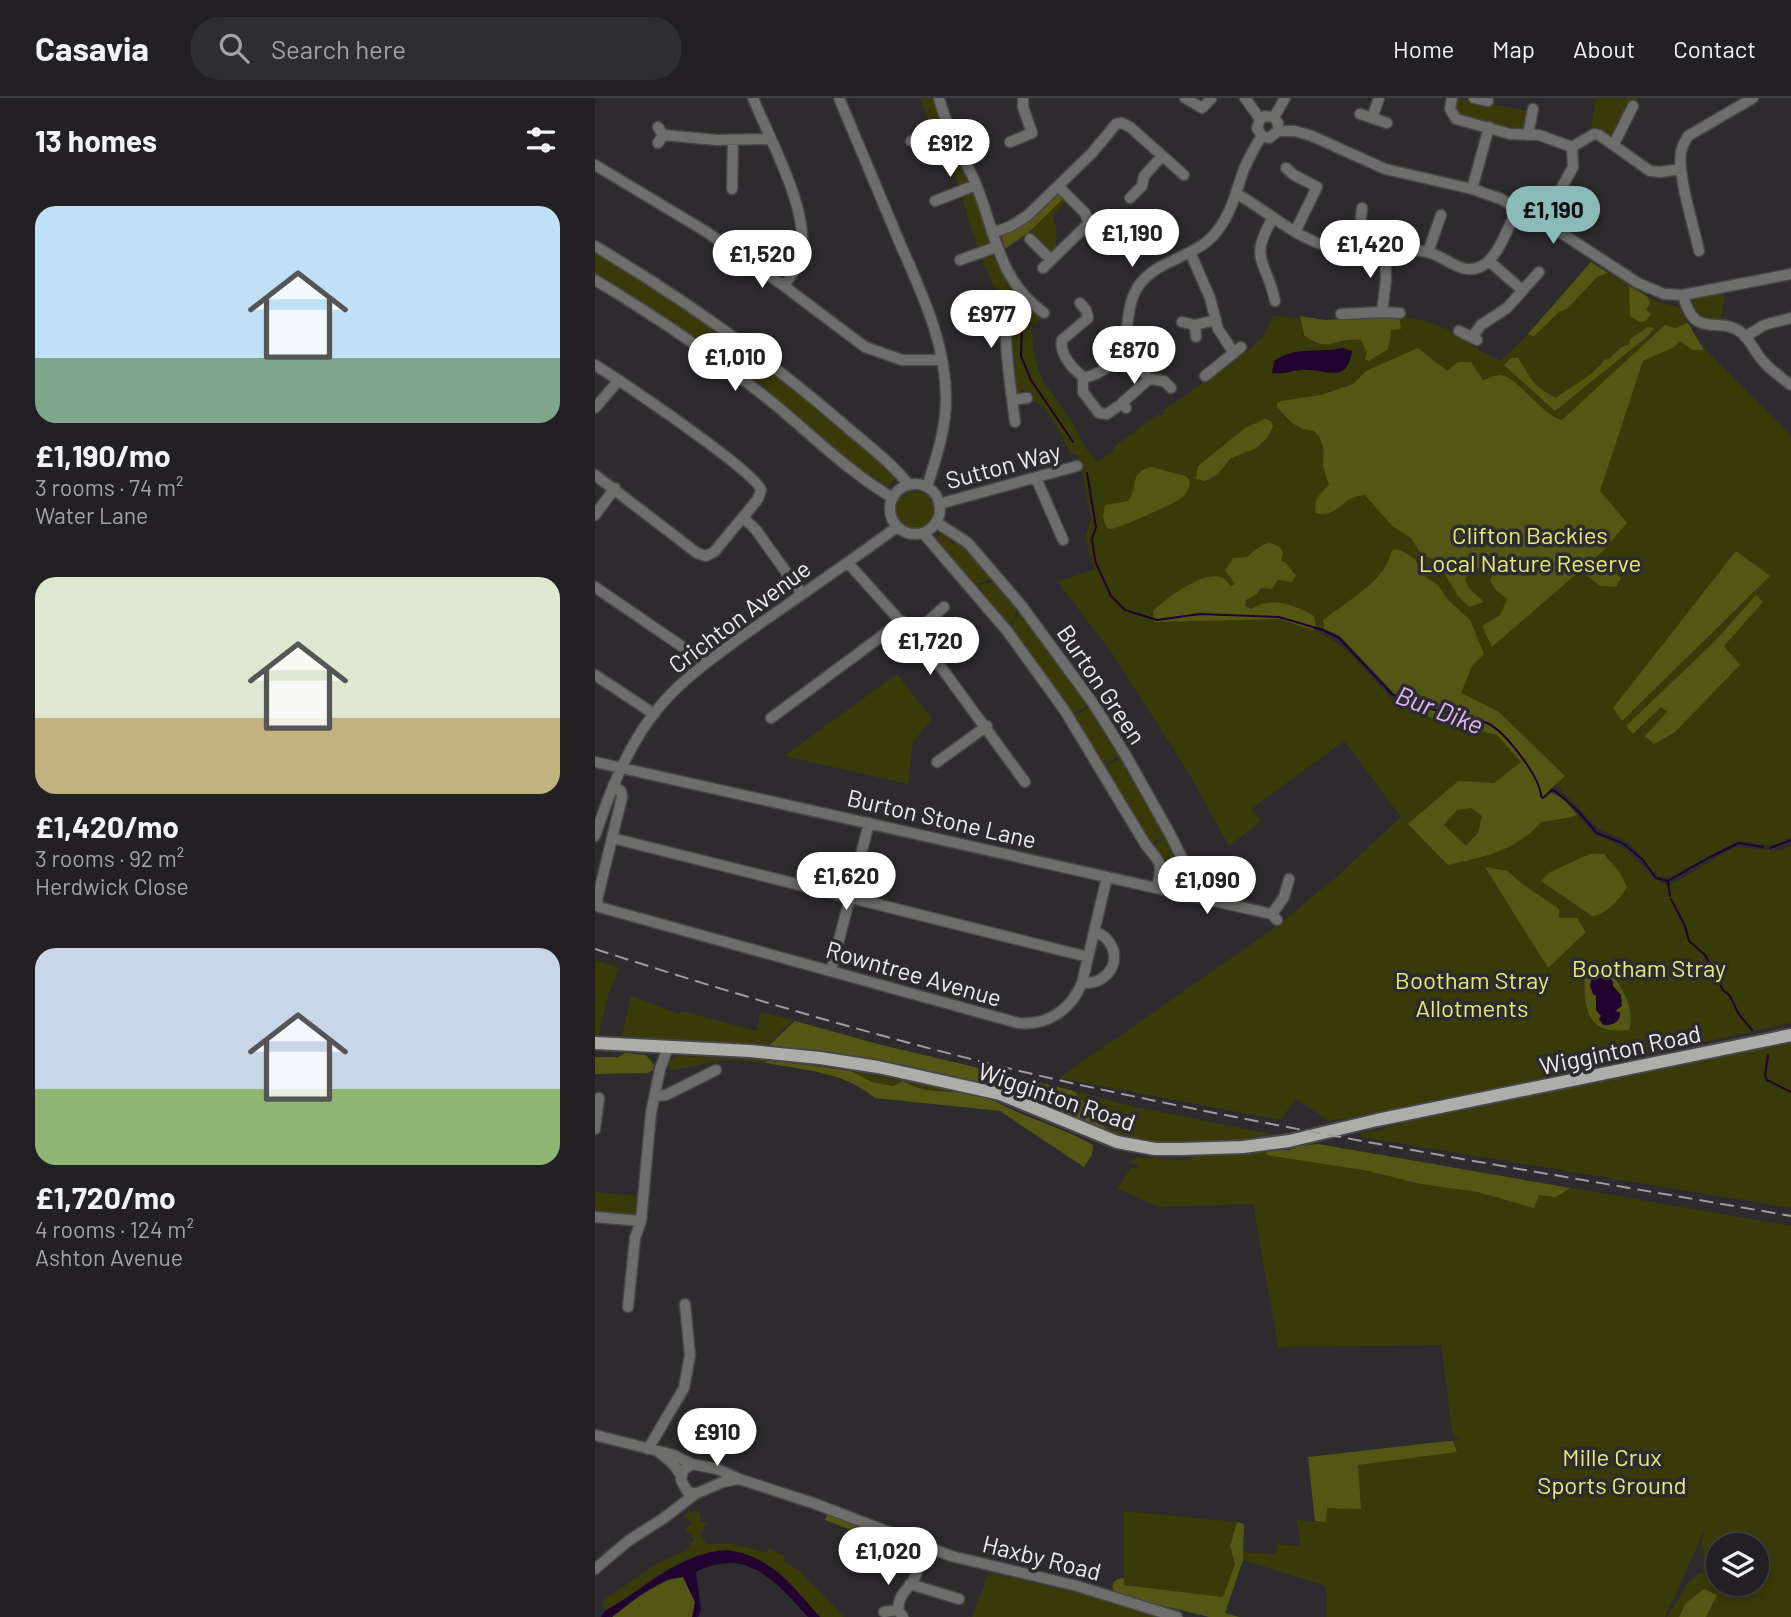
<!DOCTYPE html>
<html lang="en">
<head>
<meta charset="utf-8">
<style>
  body { margin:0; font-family:Barlow,sans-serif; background:#2e2d2f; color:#f1f3f6; height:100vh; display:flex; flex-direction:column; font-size:26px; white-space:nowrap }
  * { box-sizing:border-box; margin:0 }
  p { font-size:23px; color:#a2a3a5 }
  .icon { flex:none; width:38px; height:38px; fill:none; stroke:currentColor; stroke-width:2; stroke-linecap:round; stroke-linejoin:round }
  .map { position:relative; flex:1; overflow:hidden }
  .sheet { display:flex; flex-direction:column; background:#222022; width:595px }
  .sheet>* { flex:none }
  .buttons { position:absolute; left:1111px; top:1435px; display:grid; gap:14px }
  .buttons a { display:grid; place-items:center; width:63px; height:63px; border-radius:50%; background:#222022; box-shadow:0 4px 10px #0003,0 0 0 2px #3f3e40; font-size:35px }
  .price { position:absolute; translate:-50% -60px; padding:0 16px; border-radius:24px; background:#fff; color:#222; font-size:23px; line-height:46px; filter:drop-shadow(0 2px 4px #0008) }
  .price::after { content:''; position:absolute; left:50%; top:42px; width:21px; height:16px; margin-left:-10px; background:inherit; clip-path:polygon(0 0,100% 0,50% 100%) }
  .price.current { background:#8bbbb9; color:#111 }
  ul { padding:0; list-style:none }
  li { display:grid; align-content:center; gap:14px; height:371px; padding:0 35px }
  li span { display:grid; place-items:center; height:217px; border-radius:21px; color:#555 }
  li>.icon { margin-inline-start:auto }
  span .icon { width:126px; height:126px; fill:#fffc; stroke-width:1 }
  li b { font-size:30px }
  h2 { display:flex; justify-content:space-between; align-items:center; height:84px; padding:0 35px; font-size:30px }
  header { display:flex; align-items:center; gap:42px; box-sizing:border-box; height:98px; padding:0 35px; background:#222022; border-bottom:2px solid #3f3e40 }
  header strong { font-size:33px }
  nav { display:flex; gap:38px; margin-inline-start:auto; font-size:24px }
  .search { width:490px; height:63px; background:#2e2d2f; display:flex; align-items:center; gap:18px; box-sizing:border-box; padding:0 24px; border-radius:28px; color:#a2a3a5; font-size:26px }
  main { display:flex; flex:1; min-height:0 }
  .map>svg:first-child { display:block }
</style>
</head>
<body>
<header>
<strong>Casavia</strong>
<div class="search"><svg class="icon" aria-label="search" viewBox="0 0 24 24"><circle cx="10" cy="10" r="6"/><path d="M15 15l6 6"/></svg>Search here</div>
<nav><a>Home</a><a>Map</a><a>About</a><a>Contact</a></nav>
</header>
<main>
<section class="sheet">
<h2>13 homes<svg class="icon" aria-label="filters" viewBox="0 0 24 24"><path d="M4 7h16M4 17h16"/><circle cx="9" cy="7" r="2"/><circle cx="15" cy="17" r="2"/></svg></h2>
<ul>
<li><span style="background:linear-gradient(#bfe0f5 70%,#7fa58c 0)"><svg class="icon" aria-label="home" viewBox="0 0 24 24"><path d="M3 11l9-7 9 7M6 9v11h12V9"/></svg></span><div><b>£1,190/mo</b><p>3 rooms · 74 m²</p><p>Water Lane</p></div></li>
<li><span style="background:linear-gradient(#dfe7d0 65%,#c2b280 0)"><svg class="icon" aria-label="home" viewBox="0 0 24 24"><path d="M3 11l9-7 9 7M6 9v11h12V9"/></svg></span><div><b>£1,420/mo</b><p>3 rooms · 92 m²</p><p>Herdwick Close</p></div></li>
<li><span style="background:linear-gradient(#c9d6e8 65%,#8fb573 0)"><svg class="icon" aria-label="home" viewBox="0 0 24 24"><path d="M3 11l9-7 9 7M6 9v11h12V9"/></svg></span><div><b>£1,720/mo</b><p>4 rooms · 124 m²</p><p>Ashton Avenue</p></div></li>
</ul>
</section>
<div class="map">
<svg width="1196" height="1519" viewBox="0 0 1196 1519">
  <rect width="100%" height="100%" fill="#2d2b2e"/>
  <path fill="#383a08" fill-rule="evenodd" d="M325,0H340C356,36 371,72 385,110C396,141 401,172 424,197L423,206L410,212C398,187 386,161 377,134C369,110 365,77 347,57Z
    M863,0L935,13L932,28L922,33L862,16L860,13Z
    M1001,0H1044L1033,13L1020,39L996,29Z
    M459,95L473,101L459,117L458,122L462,132L461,149L456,154L426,126Z
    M0,151L103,217L211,298L303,378L293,389L276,376L272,381L170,294L0,178Z
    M996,164L1052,198L1067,205L1084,209L1104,245L1196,338V738L1180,748L1143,743L1073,780L1062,778L1034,745L1003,730L961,687L952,694L933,671L941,701H969L999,736L1028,749L1065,785L1073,786L1082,783L1140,749L1185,753L1196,747V925L804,1011L734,1023L701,1001L685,1022L464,980L678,831L738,782L806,719L749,643L656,711L666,723L634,748L592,672L519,558L463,484L499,471L490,440L496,418L483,358L480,356L477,357L454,316L442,304H436L432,292H425V298L423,297L422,287L419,286L421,280L418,258L415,256L414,234L417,232L415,222L419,215L430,220L432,229L436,228L434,219L424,213L432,208L450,218L437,228C439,281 449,282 476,322C481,328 482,336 486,342C490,350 497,357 502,365L517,354L519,349L563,316L566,318L569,316L568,313L656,250L668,239L678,218L730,222L769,219H808L832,223L861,235L876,247L905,263L933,236ZM735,531L745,538L803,600L797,601L750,550L720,532Z
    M1130,195L1125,225C1110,224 1102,221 1096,207L1103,199Z
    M301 412a19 19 0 1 1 38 0a19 19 0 1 1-38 0Z
    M347,434L358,446L364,441L399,480L379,487L339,444Z
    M400,483L423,508L415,530L388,498L390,496L383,487Z
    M424,511L495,606L478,616L416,532Z
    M302,576L337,621L318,644L313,686L189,658Z
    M496,608L526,657L510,667L480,620L481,617Z
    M528,659L571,737L556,746L511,669Z
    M572,739L593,781L589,787L571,783L569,762L557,748Z
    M599,767C614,770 613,784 624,793L661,770L640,785L631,800L607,795L600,790L595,771Z
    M0,862L24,870L13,898L3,940H0Z
    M36,898L84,916L86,913L162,933L165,916L168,915L198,922L170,949L27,938Z
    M1196,943V1110L767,1039L764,1035L785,1032L793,1028Z
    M82,958L172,962L171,965L127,962L74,973V963Z
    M256,973L355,992C337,998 323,992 308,983L298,988L277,984Z
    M479,993L536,1008L689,1039L561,1047L516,1037Z
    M723,1046L1196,1128V1519H1072L1094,1483L1107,1474L1110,1462L1106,1449L1110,1431L1070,1519H731V1488L648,1462V1454L681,1456L682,1446L706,1448L702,1422L731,1424L732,1410L763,1367L862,1353L858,1343H863V1340L858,1341L846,1247L683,1249L658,1106L563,1109L522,1090L536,1070H542L544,1068L534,1064L543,1059L589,1062L606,1057L671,1051L695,1052L698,1049ZM1124,1447H1162V1486H1124Z
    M0,1094L45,1098L42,1117L0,1116Z
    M93,1413L105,1415L106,1424L114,1426L110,1427L106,1436L111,1446H139L172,1455L173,1450L190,1458L189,1463L205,1473L249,1519H225C174,1464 146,1428 69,1473C49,1486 31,1501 10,1513L6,1504L63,1465L95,1451L94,1445L99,1443L96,1436L90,1432L97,1425L89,1418Z
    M529,1413L642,1424L635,1448L640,1466L628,1499L529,1487Z
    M394,1475L505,1500L562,1519H377Z"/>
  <path fill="#545714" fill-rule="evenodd" d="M462,94L470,99L434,134L410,151L406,136Z
    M996,164L1013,175L1002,179L973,210L964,214L939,238L933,236Z
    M1034,188L1052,198L1055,205L1051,212L1056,216L1051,223L1045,224L1035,218Z
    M705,218L730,222L804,219L806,231L796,232C793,259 795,248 774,263L770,261L772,255L766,242C740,238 734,257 709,237Z
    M1093,225L1109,252H1097L1085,243L1079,249L1048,263L1005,393L1032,425L1008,453L897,549L887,528L905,517L912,501L901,492L895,483L900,471L895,467C885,468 876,472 870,481L874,490L889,504L874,509L862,497L842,462L831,459L824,453L816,440L797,428L770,397C764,398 758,399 753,402C742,410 736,419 721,415C718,402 725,395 734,387L728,368L729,352L725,340L719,333L708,331L697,325L682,309V305L687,303L726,297L758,286L771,273L823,250L852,273L863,264H876L888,282C893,281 900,277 904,277C921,276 946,317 967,322L1070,227L1080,230Z
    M1053,229L1059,230L1054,237L960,313L909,267L916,260H923C938,282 935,286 961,300C974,290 1001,276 1009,262L1014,261L1025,250L1034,246L1035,241Z
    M670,321L676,323L678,329L672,340L660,351L636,360L622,377L610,383L601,381L603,368L650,330Z
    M556,369L591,378L595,384C594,390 592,395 588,399C583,404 523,431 516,431C514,431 513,430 511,429L508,418L510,407L533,403C545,388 532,376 556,369Z
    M674,444L685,449L688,456L686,463L690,464L701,478L697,484L683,482L677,491L666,490L662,496L651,502L650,508L656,511C678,498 699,507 719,518L721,527L718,532L685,521L559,524L558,513C571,501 609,471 628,480C631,482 634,485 636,488L640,486L630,472L638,460L652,459L661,451Z
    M799,451L807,453L820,461L832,480L842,486L852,501L875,522L889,556L877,568L866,595L904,614L970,678L953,693L969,701L982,717L972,720L946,724C923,752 887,760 853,767L813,726L863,683L899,685L926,664L902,637L869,629L849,626L810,607L745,538L729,531L728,522C748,506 793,481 796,454ZM876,710L887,718L883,735L871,748L849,727L862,712Z
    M1141,453L1175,478L1027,623L1018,610Z
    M1005,464L1026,480L1021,489L1005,488L991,477Z
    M1161,497L1168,504L1129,548L1145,567L1080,634L1059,646L1050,638L1072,614L1066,609L1038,636L1031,628L1120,543Z
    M995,756H1009L1025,775L1032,789C1025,801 1011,817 997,818L946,783L955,774Z
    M890,769L913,773L927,786L964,811V820H982L991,834L953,870Z
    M1010,866C1024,887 1041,906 1034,932C991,937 988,910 990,874Z
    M200,923L283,946L479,993L516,1037L427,1001L170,951Z
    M30,955L51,957L59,967L58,972L53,975L0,976V959H23Z
    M172,962H179V965L182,963L256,973L277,984L298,988L308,983C336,999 352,990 382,997C398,1001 412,1010 427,1016C451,1026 475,1034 498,1047L497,1057L489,1069L405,1013L280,1000C250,974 208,972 171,965Z
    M723,1046L975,1090L961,1099L944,1097L939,1110L883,1094L826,1086L774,1073L672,1057L671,1051L695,1052L698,1049Z
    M853,1343H858L862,1354L763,1367L766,1411L732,1410L731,1424L720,1423L713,1359Z
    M233,1414L304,1443L301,1449L230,1422Z
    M642,1424L649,1426L648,1462L630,1515L644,1519H614L520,1496C515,1487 518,1481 529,1480V1487L628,1499L640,1466L635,1448Z
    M85,1478H88L100,1504L98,1519H17C39,1502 59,1486 85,1478Z
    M1109,1491L1122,1497L1111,1519H1084L1091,1505Z"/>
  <path fill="#210330" d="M748,250L757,253C752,289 729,269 705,272C694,273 688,277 677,275L679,263C699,248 726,255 748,250Z
    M1003,875H1012L1018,884V888L1026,897L1027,908L1020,913L1025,914C1026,924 1017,928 1008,927L1004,921L1006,918L1001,912V898L998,896L995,888L997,880Z
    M131,1452C176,1457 197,1488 225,1519H213C181,1484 152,1448 101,1474L106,1512L103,1519H97L100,1504L88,1479L71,1482L45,1497L17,1519H6L10,1513C50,1491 83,1456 131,1452Z"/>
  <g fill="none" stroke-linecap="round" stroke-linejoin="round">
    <path stroke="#210330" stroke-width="2" d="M427,232L426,258L436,282L478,344
      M492,375L501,429L497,441L500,463L516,498L530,512L562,522L605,516L684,519L728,532L744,540L798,597C812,597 821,606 833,610C852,616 874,617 892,625C910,633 945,679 946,698L948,700L957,692L960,693L982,712L1002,735L1029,746L1047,761L1061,780L1073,783L1115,759L1144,745L1168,749
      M1175,750L1196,742
      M1073,783L1075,798
      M1076,801L1090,828L1094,843L1110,857L1128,892L1135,898L1143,915L1157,932
      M1173,957L1170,978L1172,982L1196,994"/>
    <defs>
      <path id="minor" d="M158,0C174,40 215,113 206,155C204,167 196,177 189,188
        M244,0C264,48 284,95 304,143C326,194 351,244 351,301C351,332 341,360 332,389
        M344,0C351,29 368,57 380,84C401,134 402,181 449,215
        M590,0L607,10L616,1
        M650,0L665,21L662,30L667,38L674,40L683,33H700L717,38L790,71L877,91L906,101L957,129L1043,185L1069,196L1088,197L1196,176
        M857,0L855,11L861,21L915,36L944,37L977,49L999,36L1004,37L1055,73L1065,74L1086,71
        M879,0L893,3
        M765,16L792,25
        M679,19L690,0
        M777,20L784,0
        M665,21L670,18L679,19L683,25V33
        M68,37L122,42L175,41
        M933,37L938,11
        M316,43L354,27
        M415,44L437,35L428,9V0
        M63,45L68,37L63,29
        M1019,46L1038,8
        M0,67L110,133L189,188L270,249L307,262H347
        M691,70L699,77L722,89L700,134
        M137,91L138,42
        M877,91L894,29
        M642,96C676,115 706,146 746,151C774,156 804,148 832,154C851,158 866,179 887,168C903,160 915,125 923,109
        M535,100L547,88L549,78L567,58
        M340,103L381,87
        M955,111L978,69L977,49
        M678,120C653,162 671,161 680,203
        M397,135L416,128L432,118L497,55L521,26L527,25L535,29L589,77
        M435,141L456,162
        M0,148C87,200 171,259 247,325C270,345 296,364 314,387
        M763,152L767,110
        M1104,153C1099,129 1082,76 1086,54C1087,48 1090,43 1093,38L1158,0
        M595,154L615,200L623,231L639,255
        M833,154L846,117
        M365,162L401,149
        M894,163L927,192
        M448,170L492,127L493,123L490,115L463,88
        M0,182C58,217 115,255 168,297C211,331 250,372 298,400
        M1088,197C1100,244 1123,216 1147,235C1155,242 1160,254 1167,262C1175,272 1186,279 1196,287
        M485,205L491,212L493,220L467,242C464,256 478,271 488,279C496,279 501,276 508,272C543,250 524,213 545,186C563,162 596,160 617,139C636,119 640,96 649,71C654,60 660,48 667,38
        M787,214L791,182L790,152
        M746,216L787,214L805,215
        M389,224L408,216H413
        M587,224L600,227L621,222
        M600,227L601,239
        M864,233L882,242
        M877,239L886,227L912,210L944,174
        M1150,239L1169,227L1196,220
        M526,254L543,267L554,281L569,283L576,290
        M0,267C24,282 160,373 166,392L163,401L119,454L111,458L102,455L0,377
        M610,278L646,249
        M488,279V294L504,315L512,316L522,309
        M418,302L432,300
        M0,310L24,282
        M531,310L527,305L554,281
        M420,324C418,305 405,227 414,215C418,210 427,206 432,202
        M441,380L468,442
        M295 411a25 25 0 1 1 50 0a25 25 0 1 1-50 0Z
        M344,406L482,368
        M0,417L20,390
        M148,419L161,432L207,496
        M341,424L373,445L426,507L498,605L530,656L575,736L598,783L594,798
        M328,435L413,534L470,613L549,744C564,766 569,760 562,790
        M253,465L343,565L430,684
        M0,489L111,565
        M319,536L349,509
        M0,577L59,616
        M176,620L307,523
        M0,664L677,816L682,822
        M342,664L392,628
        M18,688L26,693L27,699L2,802L4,809L423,925C452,928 476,912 487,885L512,779
        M0,738C14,696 30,654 57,618C83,583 119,559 153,534C203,499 253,465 302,429
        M17,740L493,859
        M677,816L689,799L694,781
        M236,873L274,725
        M487,885C522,887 532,846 499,833
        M61,998L71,997L121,972
        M0,1031L4,1000
        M0,1119L46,1123
        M33,1209L40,1140L46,1123L56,1015L65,971L73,949
        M0,1337L79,1357L97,1366L122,1371L144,1381L221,1406L356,1458L482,1488L582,1519
        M53,1351L89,1290L95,1257L90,1206
        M65,1355L78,1366L86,1377
        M97,1366L88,1372L86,1382L92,1393L100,1396
        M0,1471L33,1443L69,1420L100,1396L128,1384L143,1381
        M315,1486L364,1501
        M289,1514L303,1512
        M308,1519L303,1512C304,1492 315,1492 321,1477C324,1469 326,1459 329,1450"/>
      <path id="major" d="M0,945L155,953L225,960L283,969L405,996L522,1044L560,1051H587L648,1049L694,1043L782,1022L1196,937"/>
    </defs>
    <use href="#minor" stroke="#484649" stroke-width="13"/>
    <use href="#major" stroke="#484649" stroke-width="16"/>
    <use href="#minor" stroke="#6d6d6b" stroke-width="10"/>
    <use href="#major" stroke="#adadaa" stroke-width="12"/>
    <path stroke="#9e9c9f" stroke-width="2" stroke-dasharray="14 7" stroke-linecap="butt" d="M0,851C158,902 319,950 481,986C718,1038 957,1076 1196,1118"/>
  </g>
  <g text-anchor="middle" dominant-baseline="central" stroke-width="7" stroke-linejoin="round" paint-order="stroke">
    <g font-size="24" fill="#edecee" stroke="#2d2b2e">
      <text transform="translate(408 367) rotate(-15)">Sutton Way</text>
      <text transform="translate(144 518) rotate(-37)">Crichton Avenue</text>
      <text transform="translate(507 586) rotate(56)">Burton Green</text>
      <text transform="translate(347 720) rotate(13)">Burton Stone Lane</text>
      <text transform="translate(319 875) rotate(16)">Rowntree Avenue</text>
      <text transform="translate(1025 951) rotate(-12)">Wigginton Road</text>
      <text transform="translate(462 998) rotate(19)">Wigginton Road</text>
      <text transform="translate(447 1459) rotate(14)">Haxby Road</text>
    </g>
    <g font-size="24" fill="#e4eb78" stroke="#2d2b2e">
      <text x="935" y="436">Clifton Backies<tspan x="935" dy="28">Local Nature Reserve</tspan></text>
      <text x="1054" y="869">Bootham Stray</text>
      <text x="877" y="881">Bootham Stray<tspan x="877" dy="28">Allotments</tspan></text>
      <text x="1017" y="1358">Mille Crux<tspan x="1017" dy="28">Sports Ground</tspan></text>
    </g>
    <g font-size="26" font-style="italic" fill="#e1b5fe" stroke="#2d2b2e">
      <text transform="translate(845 611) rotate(21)">Bur Dike</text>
    </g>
  </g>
</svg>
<div class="buttons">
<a><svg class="icon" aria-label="layers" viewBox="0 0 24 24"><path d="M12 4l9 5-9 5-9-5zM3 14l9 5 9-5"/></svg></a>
</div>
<b class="price" style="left:355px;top:81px">£912</b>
<b class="price current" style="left:958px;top:148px">£1,190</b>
<b class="price" style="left:537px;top:171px">£1,190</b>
<b class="price" style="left:775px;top:182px">£1,420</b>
<b class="price" style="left:167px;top:192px">£1,520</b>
<b class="price" style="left:396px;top:252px">£977</b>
<b class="price" style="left:539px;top:288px">£870</b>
<b class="price" style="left:140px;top:295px">£1,010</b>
<b class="price" style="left:335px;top:579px">£1,720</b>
<b class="price" style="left:251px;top:814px">£1,620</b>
<b class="price" style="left:612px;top:818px">£1,090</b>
<b class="price" style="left:122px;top:1370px">£910</b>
<b class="price" style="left:293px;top:1489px">£1,020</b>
</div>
</main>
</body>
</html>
